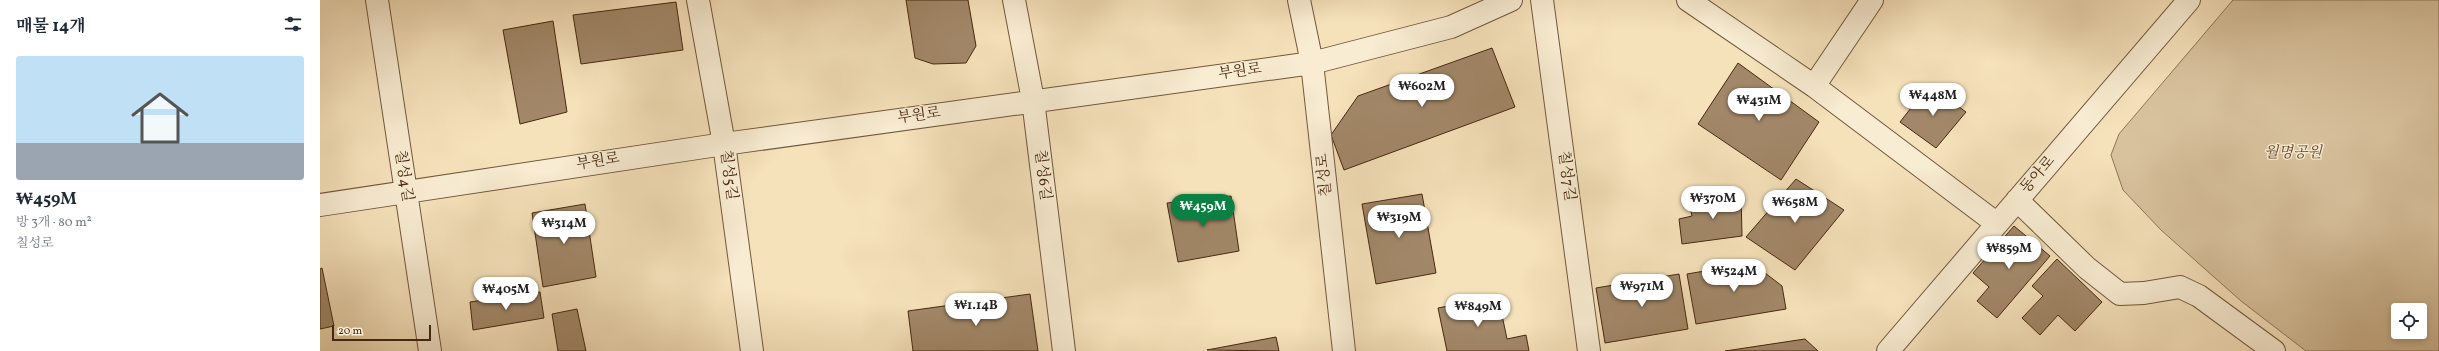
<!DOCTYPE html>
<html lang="ko">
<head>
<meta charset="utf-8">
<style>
  body { margin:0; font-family:Vollkorn,"Noto Serif KR",serif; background:#f6f6f7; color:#1f2937; height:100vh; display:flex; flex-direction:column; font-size:15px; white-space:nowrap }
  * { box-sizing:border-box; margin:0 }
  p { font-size:13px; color:#747a83 }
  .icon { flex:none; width:22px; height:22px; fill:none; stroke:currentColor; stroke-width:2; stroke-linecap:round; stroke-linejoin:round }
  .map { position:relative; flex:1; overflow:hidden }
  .drawer { display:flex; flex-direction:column; background:#fff; width:320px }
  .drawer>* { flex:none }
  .buttons { position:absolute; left:2071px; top:303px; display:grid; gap:8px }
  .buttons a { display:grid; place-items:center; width:36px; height:36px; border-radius:4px; background:#fff; box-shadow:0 2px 6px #0003; font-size:20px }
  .scale { position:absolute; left:12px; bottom:10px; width:99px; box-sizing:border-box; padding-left:4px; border:2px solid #482811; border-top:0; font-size:11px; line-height:14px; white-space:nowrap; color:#482811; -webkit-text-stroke:3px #f8ecd2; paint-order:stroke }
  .price { position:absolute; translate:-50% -34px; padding:0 9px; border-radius:14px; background:#fff; color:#222; font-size:13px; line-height:26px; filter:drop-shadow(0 1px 2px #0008) }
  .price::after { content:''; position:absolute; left:50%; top:24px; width:12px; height:9px; margin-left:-6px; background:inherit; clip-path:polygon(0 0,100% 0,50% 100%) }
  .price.on { background:#0b8043; color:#fff }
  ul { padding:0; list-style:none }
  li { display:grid; align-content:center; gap:8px; height:212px; padding:0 16px }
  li+li { border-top:1px solid #e0e1e3 }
  li span { display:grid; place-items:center; height:124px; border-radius:4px; color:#555 }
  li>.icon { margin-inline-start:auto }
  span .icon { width:72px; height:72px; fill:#fffc; stroke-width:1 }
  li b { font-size:17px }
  h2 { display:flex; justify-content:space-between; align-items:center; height:48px; padding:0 16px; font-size:17px }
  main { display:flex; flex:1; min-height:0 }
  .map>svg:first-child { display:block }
</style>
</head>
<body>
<main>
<section class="drawer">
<h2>매물 14개<svg class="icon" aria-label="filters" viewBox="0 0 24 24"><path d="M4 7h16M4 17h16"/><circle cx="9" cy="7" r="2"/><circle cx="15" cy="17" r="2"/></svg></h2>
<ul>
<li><span style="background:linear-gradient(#bfe0f5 70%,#9aa5b1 0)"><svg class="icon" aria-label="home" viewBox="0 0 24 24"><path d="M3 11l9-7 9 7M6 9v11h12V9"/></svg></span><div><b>₩459M</b><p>방 3개 · 80 m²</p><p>칠성로</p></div></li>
</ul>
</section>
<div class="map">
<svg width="2119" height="351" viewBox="0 0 2119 351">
  <rect width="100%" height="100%" fill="#f5e1ba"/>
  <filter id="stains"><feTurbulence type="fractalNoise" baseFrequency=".005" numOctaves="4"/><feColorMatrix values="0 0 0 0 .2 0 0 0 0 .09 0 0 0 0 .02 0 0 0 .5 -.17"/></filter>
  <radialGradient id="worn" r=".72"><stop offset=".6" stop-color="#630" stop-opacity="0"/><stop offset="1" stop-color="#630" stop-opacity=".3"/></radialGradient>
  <path fill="#d8c29d" stroke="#907557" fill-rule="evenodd" d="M1913,0H2119V351H1986L1921,301L1841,230L1803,190L1791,155L1799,134ZM2078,310H2100V332H2078Z"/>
  <path fill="#a28869" stroke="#482811" d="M586,0H648L656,46L646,63L613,64L595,58Z
    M356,2L363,50L261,64L253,15Z
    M233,21L247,112L200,124L183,30Z
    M1172,48L1195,107L1024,170L1011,135L1038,96Z
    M1418,63L1499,122L1461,180L1378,124Z
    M1609,85L1646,112L1616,148L1580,122Z
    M1476,179L1524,210L1475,270L1426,237Z
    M1102,194L1116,273L1056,284L1042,204Z
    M1421,194L1422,236L1362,244L1359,219L1372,216L1369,202Z
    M911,196L919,251L858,262L847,203Z
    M265,204L276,277L223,287L212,213Z
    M1694,226L1730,256L1677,318L1657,301L1669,287L1653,273Z
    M1737,259L1782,302L1755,331L1738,315L1720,335L1702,318L1723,296L1712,286Z
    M1432,263L1462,286L1466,309L1376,324L1367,274Z
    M2,268L14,326L0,329V269Z
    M1359,274L1368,329L1285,343L1276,288Z
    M220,292L224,318L153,330L150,302Z
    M710,294L718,351H593L588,311Z
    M1178,296L1187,339L1206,335L1209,351H1127L1118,308Z
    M257,309L266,351H238L232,314Z
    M956,337L959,351L887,350Z
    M1485,339L1498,351H1405Z"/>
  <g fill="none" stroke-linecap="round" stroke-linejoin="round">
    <defs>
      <path id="minor" d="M57,0L110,351
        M378,0L404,144L432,351
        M694,0L713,100L744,351
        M979,0L992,63L1024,351
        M1222,0L1269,351
        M1368,0L1494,86L1676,223
        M1494,86L1552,0
        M1697,200L1767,268L1800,294L1824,293L1860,287L1879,296L1954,351
        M0,205L404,144L992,63L1131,27L1191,0
        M1568,351L1869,0"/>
    </defs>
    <use href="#minor" stroke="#73563b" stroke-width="24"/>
    <use href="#minor" stroke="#f8ecd2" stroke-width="22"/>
  </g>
  <g text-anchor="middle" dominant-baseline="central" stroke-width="3" stroke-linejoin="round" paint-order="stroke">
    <g font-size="15" fill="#482811" stroke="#f8ecd2">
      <text transform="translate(920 72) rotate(-8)">부원로</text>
      <text transform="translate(599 116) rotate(-8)">부원로</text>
      <text transform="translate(278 162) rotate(-9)">부원로</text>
      <text transform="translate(408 175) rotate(82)">칠성5길</text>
      <text transform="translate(722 175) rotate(83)">칠성6길</text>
      <text transform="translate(1005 175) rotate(-96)">칠성로</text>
      <text transform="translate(1718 175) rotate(-49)">동아로</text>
      <text transform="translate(83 176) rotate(81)">칠성4길</text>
      <text transform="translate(1246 176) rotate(82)">칠성7길</text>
    </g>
    <g font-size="15" font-style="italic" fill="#65472d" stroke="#f8ecd2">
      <text x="1973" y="153">월명공원</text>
    </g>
  </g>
  <rect width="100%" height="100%" filter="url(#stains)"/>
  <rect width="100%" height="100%" fill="url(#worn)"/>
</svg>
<div class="buttons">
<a><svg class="icon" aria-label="locate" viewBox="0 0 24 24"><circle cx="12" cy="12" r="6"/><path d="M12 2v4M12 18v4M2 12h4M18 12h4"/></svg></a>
</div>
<div class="scale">20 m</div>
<b class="price" style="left:1102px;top:108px">₩602M</b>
<b class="price" style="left:1613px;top:117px">₩448M</b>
<b class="price" style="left:1439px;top:122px">₩431M</b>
<b class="price" style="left:1393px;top:220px">₩370M</b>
<b class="price" style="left:1475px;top:224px">₩658M</b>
<b class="price on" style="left:883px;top:228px">₩459M</b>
<b class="price" style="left:1079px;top:239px">₩319M</b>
<b class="price" style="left:244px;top:245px">₩314M</b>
<b class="price" style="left:1689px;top:270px">₩859M</b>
<b class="price" style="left:1414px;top:293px">₩524M</b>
<b class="price" style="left:1322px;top:308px">₩971M</b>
<b class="price" style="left:186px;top:311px">₩405M</b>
<b class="price" style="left:656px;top:327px">₩1.14B</b>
<b class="price" style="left:1158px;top:328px">₩849M</b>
</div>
</main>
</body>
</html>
